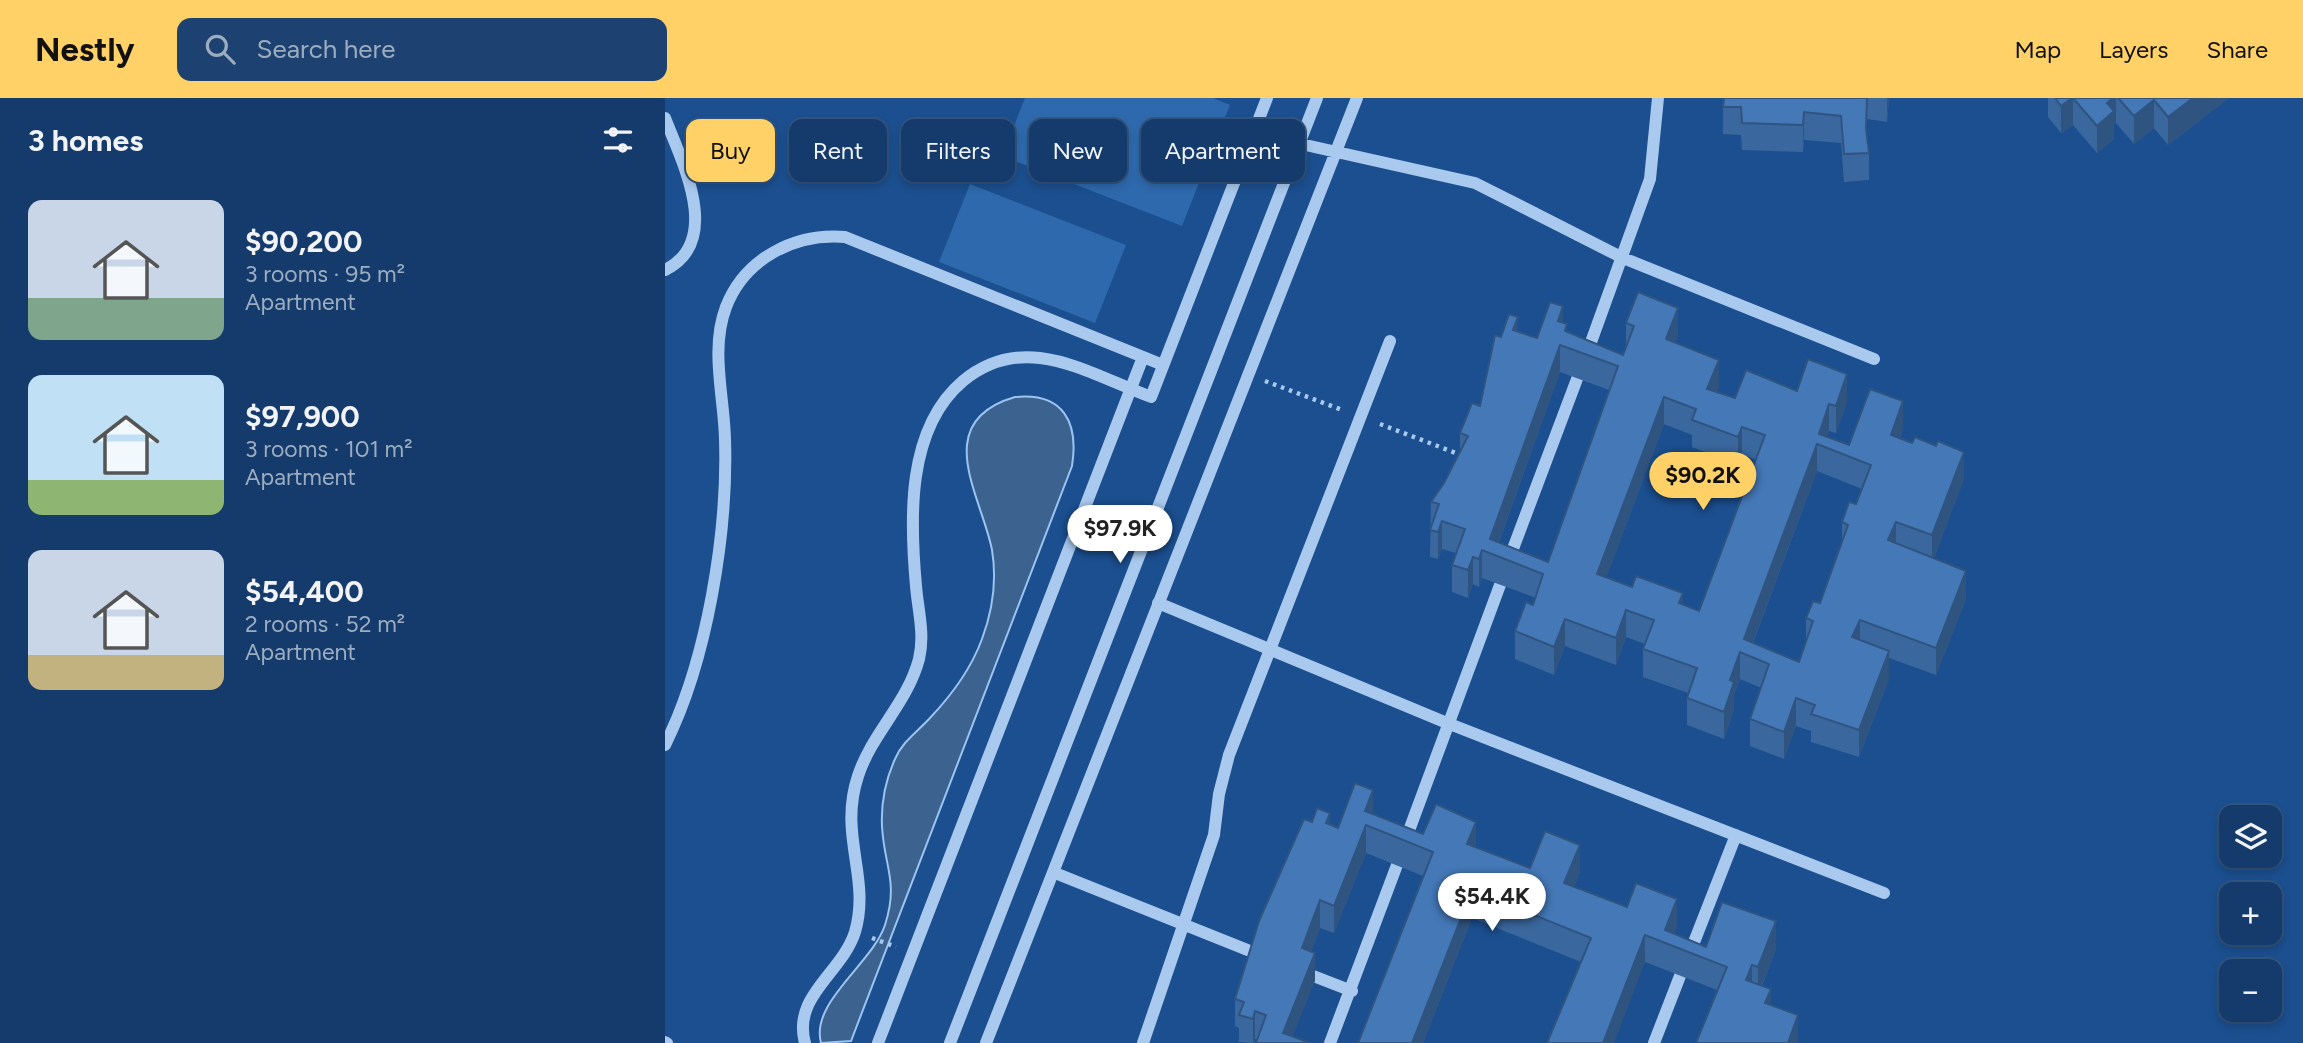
<!DOCTYPE html>
<html lang="en">
<head>
<meta charset="utf-8">
<style>
  body { margin:0; font-family:Figtree,sans-serif; background:#1d4271; color:#f1f3f6; height:100vh; display:flex; flex-direction:column; font-size:26px; white-space:nowrap }
  * { box-sizing:border-box; margin:0 }
  p { font-size:23px; color:#9dadc1 }
  .icon { flex:none; width:38px; height:38px; fill:none; stroke:currentColor; stroke-width:2; stroke-linecap:round; stroke-linejoin:round }
  .map { position:relative; flex:1; overflow:hidden }
  .sheet { display:flex; flex-direction:column; background:#143b6b; width:665px }
  .sheet>* { flex:none }
  .hud { position:absolute; left:21px; top:21px; width:665px; height:63px; display:flex; gap:14px }
  .controls { position:absolute; left:1554px; top:707px; display:grid; gap:14px }
  .controls a { display:grid; place-items:center; width:63px; height:63px; border-radius:14px; background:#143b6b; box-shadow:0 4px 10px #0003,0 0 0 2px #33557e; font-size:35px }
  .price { position:absolute; translate:-50% -60px; padding:0 16px; border-radius:24px; background:#fff; color:#222; font-size:23px; line-height:46px; filter:drop-shadow(0 2px 4px #0008) }
  .price::after { content:''; position:absolute; left:50%; top:42px; width:21px; height:16px; margin-left:-10px; background:inherit; clip-path:polygon(0 0,100% 0,50% 100%) }
  .price.on { background:#ffd166; color:#111 }
  ul { padding:0; list-style:none }
  li { display:flex; align-items:center; gap:21px; height:175px; padding:0 28px }
  li span { display:grid; place-items:center; flex:none; width:196px; height:140px; border-radius:14px; color:#555 }
  li>.icon { margin-inline-start:auto }
  span .icon { width:84px; height:84px; fill:#fffc; stroke-width:1 }
  li b { font-size:30px }
  h2 { display:flex; justify-content:space-between; align-items:center; height:84px; padding:0 28px; font-size:30px }
  .tag { padding:0 24px; border-radius:14px; background:#143b6b; box-shadow:0 4px 10px #0003,0 0 0 2px #33557e; font-size:24px; line-height:63px }
  .tag.on { background:#ffd166; color:#111 }
  header { display:flex; align-items:center; gap:42px; box-sizing:border-box; height:98px; padding:0 35px; background:#ffd166; color:#111 }
  header strong { font-size:33px }
  nav { display:flex; gap:38px; margin-inline-start:auto; font-size:24px }
  .search { width:490px; height:63px; background:#1d4271; display:flex; align-items:center; gap:18px; box-sizing:border-box; padding:0 24px; border-radius:14px; color:#9dadc1; font-size:26px }
  main { display:flex; flex:1; min-height:0 }
  .map>svg:first-child { display:block }
</style>
</head>
<body>
<header>
<strong>Nestly</strong>
<div class="search"><svg class="icon" aria-label="search" viewBox="0 0 24 24"><circle cx="10" cy="10" r="6"/><path d="M15 15l6 6"/></svg>Search here</div>
<nav><a>Map</a><a>Layers</a><a>Share</a></nav>
</header>
<main>
<section class="sheet">
<h2>3 homes<svg class="icon" aria-label="filters" viewBox="0 0 24 24"><path d="M4 7h16M4 17h16"/><circle cx="9" cy="7" r="2"/><circle cx="15" cy="17" r="2"/></svg></h2>
<ul>
<li><span style="background:linear-gradient(#c9d6e8 70%,#7fa58c 0)"><svg class="icon" aria-label="home" viewBox="0 0 24 24"><path d="M3 11l9-7 9 7M6 9v11h12V9"/></svg></span><div><b>$90,200</b><p>3 rooms · 95 m²</p><p>Apartment</p></div></li>
<li><span style="background:linear-gradient(#bfe0f5 75%,#8fb573 0)"><svg class="icon" aria-label="home" viewBox="0 0 24 24"><path d="M3 11l9-7 9 7M6 9v11h12V9"/></svg></span><div><b>$97,900</b><p>3 rooms · 101 m²</p><p>Apartment</p></div></li>
<li><span style="background:linear-gradient(#c9d6e8 75%,#c2b280 0)"><svg class="icon" aria-label="home" viewBox="0 0 24 24"><path d="M3 11l9-7 9 7M6 9v11h12V9"/></svg></span><div><b>$54,400</b><p>2 rooms · 52 m²</p><p>Apartment</p></div></li>
</ul>
</section>
<div class="map">
<svg width="1638" height="945" viewBox="0 0 1638 945">
  <rect width="100%" height="100%" fill="#1b4f8f"/>
  <path fill="#2e69ad" d="M360,0H548L565,7L517,128L337,58Z
    M305,86L461,147L430,225L274,164Z"/>
  <path fill="#3c6290" stroke="#9cc4f0" stroke-width="2" d="M350,299C398,294 414,324 407,368L186,943L156,945C145,904 207,866 220,827C234,783 219,769 217,728C216,706 221,681 230,661C237,644 252,634 264,621C286,598 306,571 317,541C327,514 332,482 327,452C317,399 264,324 350,299Z"/>
  <g fill="none" stroke-linecap="round" stroke-linejoin="round">
    <path stroke="#a9c9ee" stroke-width="4.5" stroke-dasharray="3.5 5" stroke-linecap="butt" d="M600,283L677,312
      M715,326L796,357
      M207,840L231,849"/>
    <path stroke="#a9c9ee" stroke-width="12" d="M0,20C16,62 59,143 0,172
      M636,46L810,85L958,160L1209,261
      M921,258L985,81L993,0
      M843,464L912,281
      M493,505L782,625L1219,795
      M0,647C42,563 63,435 60,341C59,298 45,251 61,209C80,160 130,135 180,139L498,267
      M739,746L835,487
      M390,775L590,855
      M1024,857L1071,737
      M638,874L687,893
      M0,944L2,945
      M140,945C127,898 177,875 190,834C206,779 173,738 193,678C207,635 242,606 254,561C260,536 253,513 251,488C245,422 241,331 298,283C360,232 422,275 486,299L602,0
      M213,945L478,259
      M285,945L652,0
      M321,945L692,0
      M478,945L549,737L554,696L564,657L725,243
      M665,945L732,767
      M989,945L1015,878"/>
  </g>
  <path fill="#3a679d" fill-rule="evenodd" d="M1059,0H1224L1222,24L1202,21V38L1204,55V82L1179,84L1176,45L1139,42L1138,54L1077,52L1076,37L1058,36V9Z
    M1383,0H1564L1503,47L1489,30L1469,46L1451,25L1449,26V41L1432,55L1408,27L1396,35L1383,19Z
    M898,225L902,234L958,257L961,248V225L1013,237L1010,245L1054,289L1052,294L1070,300L1132,293L1182,304L1171,335L1164,333L1162,339L1184,347L1238,331L1235,340L1299,381L1269,460L1301,501L1271,577L1224,560V581L1194,659L1146,644V633L1131,628L1119,661L1085,648V621L1096,590L1075,581L1069,597V611L1059,641L1022,627V600L1023,595L978,579V551L980,546L961,539L951,567L900,548L889,577L850,561V533L868,507L871,500L817,480L814,489L808,486L803,500L787,494V467L791,455L777,451L773,461L765,459L766,404L779,385L795,354V335L815,308L836,239L853,233L872,240ZM895,274L944,292L883,464L834,444ZM999,326L1027,337V349L1073,366L1077,356L1091,362L1034,513L941,480ZM1152,373L1197,391L1191,406L1177,424V445L1155,505L1141,520V545L1134,564L1088,545Z
    M708,716L758,736L811,749L865,770L915,774L909,789L1012,829L1009,836L1041,849L1111,851L1097,888L1106,907L1133,917V945H1031L1052,892L980,864H916L807,820L758,945H693L758,778L701,755L669,835L655,830L646,854L650,883L592,941H590L589,945L574,944V930L570,928V901L647,724L665,727L673,730Z"/>
  <path fill="#305480" d="M1222,0H1224L1222,24Z
    M1408,0V27L1396,35V8Z
    M1448,0H1451V25L1449,26V41L1432,55V28L1442,5Z
    M1528,0H1564L1503,47V19Z
    M1489,2V30L1469,46V18Z
    M1139,14V42L1138,54V27Z
    M898,208V236L893,223Z
    M1013,210V237L1001,269V241Z
    M853,219V246L848,232Z
    M895,247V274L829,457L825,441Z
    M1054,262V289L1042,318V291Z
    M1182,276V304L1171,335V308Z
    M999,299V326L932,504V476Z
    M1238,303V331L1226,364V337Z
    M1164,306V333L1159,349L1154,336Z
    M1077,329V356L1073,366V339Z
    M1152,346V373L1083,557L1079,541Z
    M1299,354V381L1267,465V437Z
    M777,423V451L773,461V434Z
    M1231,424V451L1223,442Z
    M817,452V480L814,489V461Z
    M808,459V486L803,500V472Z
    M1301,473V501L1271,577V550Z
    M1018,495V523L1014,505Z
    M961,512V539L951,567V540Z
    M900,521V548L889,577V549Z
    M1195,522V549L1187,539Z
    M1224,553V581L1194,659V632Z
    M1075,554V581L1069,597V611L1059,641V614L1065,582Z
    M1131,600V628L1119,661V634Z
    M708,692V719L701,727V755L669,835V808L700,713Z
    M665,715V743L661,725Z
    M811,724V751L802,746Z
    M915,747V774L899,813V785Z
    M807,792V820L758,945H747Z
    M1012,801V829L1005,847L1000,832Z
    M655,802V830L637,877V850Z
    M1111,823V851L1093,897V869Z
    M980,837V864L949,945H938Z
    M650,855V883L625,945L618,935Z
    M1087,867V895L1081,882Z
    M1106,891V919L1100,905Z
    M590,913V941L589,945H588V921Z
    M1133,917V945H1123Z"/>
  <path fill="#4478b7" stroke="#305480" stroke-width="2" fill-rule="evenodd" d="M1059,0H1202L1201,31L1204,55L1179,56L1176,18L1139,14L1138,27L1077,25L1076,9H1058Z
    M1390,0H1407L1396,8Z
    M1408,0H1448L1442,5L1449,13L1432,28Z
    M1453,0H1528L1503,19L1489,2L1469,18Z
    M973,194L1013,210L1001,241L1054,262L1042,291L1070,300L1081,272L1132,293L1143,261L1182,276L1171,308L1164,306L1154,336L1184,347L1205,291L1238,303L1226,337L1247,345L1250,339L1271,348L1273,343L1299,354L1267,437L1231,424L1223,442L1301,473L1271,550L1195,522L1187,539L1224,553L1194,632L1146,616L1150,607L1131,600L1119,634L1085,621L1104,566L1075,554L1065,582L1069,584L1059,614L1022,600L1032,570L978,551L989,522L961,512L951,540L900,521L889,549L850,533L861,504L868,507L878,476L817,452L814,461L808,459L803,472L787,467L800,431L777,423L773,434L765,432L774,406L766,404L779,385L803,338L795,335L807,305L815,308L830,237L836,239L844,216L853,219L848,232L872,240L885,204L898,208L893,223L902,226L900,233L958,257L969,228L961,225ZM895,247L953,268L883,464L825,441ZM999,299L1031,311L1027,322L1073,339L1077,329L1100,337L1034,513L1014,505L1018,495L971,478L967,489L932,476ZM1152,346L1206,367L1191,406L1184,404L1177,424L1183,427L1155,505L1148,503L1141,520L1148,523L1134,564L1079,541Z
    M690,685L708,692L700,713L758,736L771,706L811,724L802,746L865,770L880,733L915,747L899,785L962,809L971,785L1012,801L1000,832L1041,849L1057,804L1111,823L1093,869L1087,867L1081,882L1106,891L1100,905L1133,917L1123,945H1031L1062,869L980,837L938,945H882L926,840L807,792L747,945H693L768,754L701,727L669,808L655,802L637,850L650,855L618,935L645,945H591L601,917L590,913L588,921L574,917L579,904L570,901L594,823L639,721L647,724L652,710L665,715L661,725L673,730Z"/>
</svg>
<div class="controls">
<a><svg class="icon" aria-label="layers" viewBox="0 0 24 24"><path d="M12 4l9 5-9 5-9-5zM3 14l9 5 9-5"/></svg></a>
<a>+</a>
<a>−</a>
</div>
<b class="price on" style="left:1038px;top:414px">$90.2K</b>
<b class="price" style="left:455px;top:467px">$97.9K</b>
<b class="price" style="left:827px;top:835px">$54.4K</b>
<div class="hud">
<a class="tag on">Buy</a>
<a class="tag">Rent</a>
<a class="tag">Filters</a>
<a class="tag">New</a>
<a class="tag">Apartment</a>
</div>
</div>
</main>
</body>
</html>
